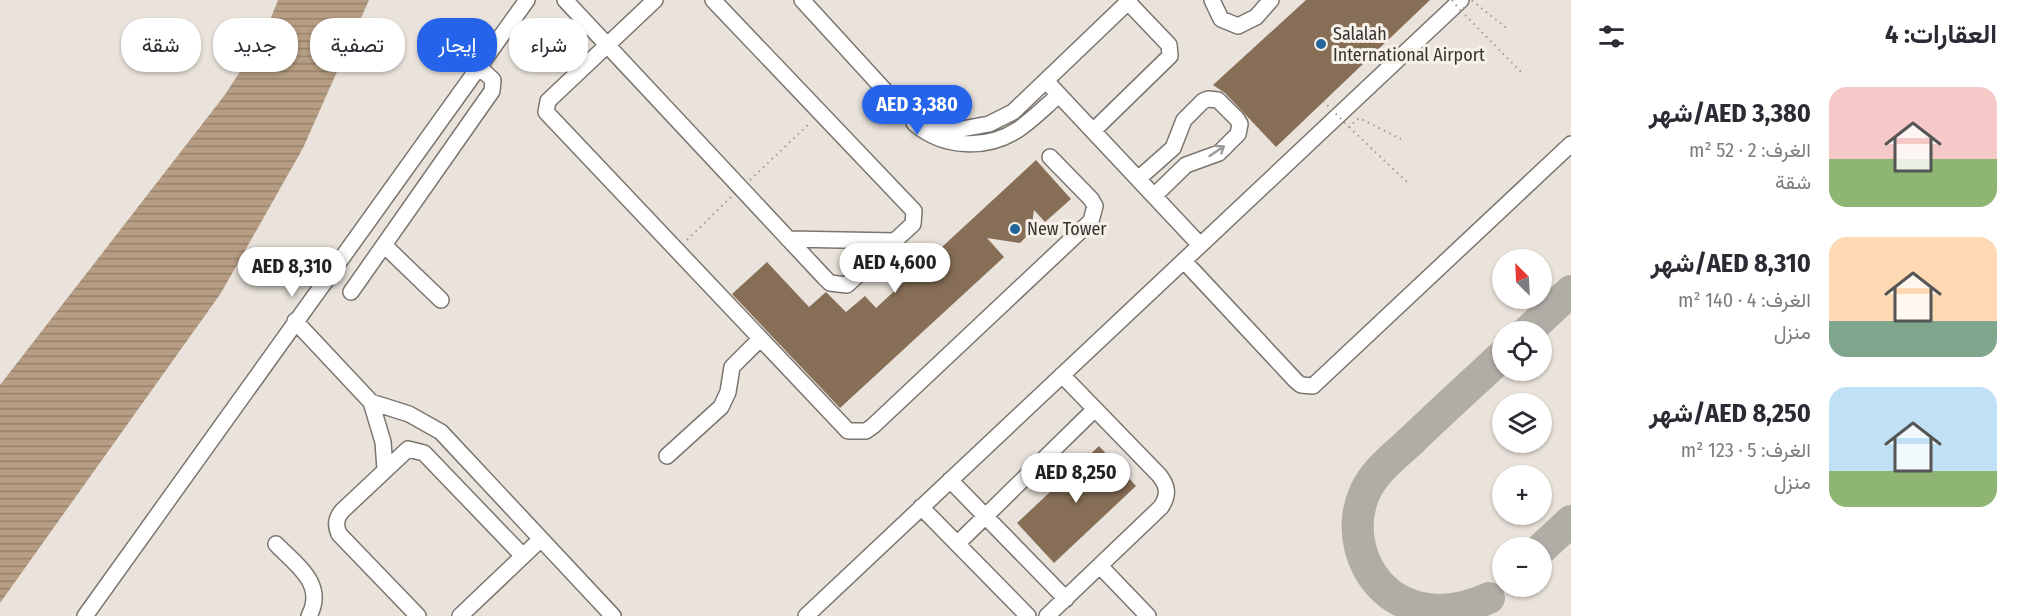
<!DOCTYPE html>
<html lang="ar">
<head>
<meta charset="utf-8">
<style>
  body { margin:0; font-family:"Fira Sans Condensed",Vazirmatn,sans-serif; background:#f7f7f7; color:#2b2b33; direction:rtl; height:100vh; display:flex; flex-direction:column; font-size:22px; white-space:nowrap }
  * { box-sizing:border-box; margin:0 }
  p { font-size:20px; color:#7c7c81 }
  .icon { flex:none; width:33px; height:33px; fill:none; stroke:currentColor; stroke-width:2; stroke-linecap:round; stroke-linejoin:round }
  .map { position:relative; flex:1; overflow:hidden; direction:ltr }
  .sheet { display:flex; flex-direction:column; background:#fff; width:450px }
  .sheet>* { flex:none }
  .guide { position:absolute; left:18px; top:18px; width:570px; height:54px; direction:rtl; display:flex; gap:12px }
  .needle { width:39px; rotate:336deg }
  .controls { position:absolute; left:1492px; top:249px; display:grid; gap:12px }
  .controls a { display:grid; place-items:center; width:60px; height:60px; border-radius:50%; background:#fff; box-shadow:0 2px 4px #0004; font-size:30px }
  .price { position:absolute; translate:-50% -51px; padding:0 14px; border-radius:21px; background:#fff; color:#222; font-size:20px; line-height:39px; filter:drop-shadow(0 2px 3px #0008) }
  .price::after { content:''; position:absolute; left:50%; top:36px; width:18px; height:14px; margin-left:-9px; background:inherit; clip-path:polygon(0 0,100% 0,50% 100%) }
  .price.selected { background:#2563eb; color:#fff }
  ul { padding:0; list-style:none }
  li { display:flex; align-items:center; gap:18px; height:150px; padding:0 24px }
  li span { display:grid; place-items:center; flex:none; width:168px; height:120px; border-radius:18px; color:#555 }
  li>.icon { margin-inline-start:auto }
  span .icon { width:72px; height:72px; fill:#fffc; stroke-width:1 }
  li b { font-size:26px }
  h2 { display:flex; justify-content:space-between; align-items:center; height:72px; padding:0 24px; font-size:26px }
  .chip { padding:0 21px; border-radius:24px; background:#fff; box-shadow:0 2px 4px #0004; font-size:21px; line-height:54px }
  .chip.selected { background:#2563eb; color:#fff }
  main { display:flex; flex:1; min-height:0 }
  .map>svg:first-child { display:block }
</style>
</head>
<body>
<main>
<section class="sheet">
<h2>العقارات: 4<svg class="icon" aria-label="filters" viewBox="0 0 24 24"><path d="M4 7h16M4 17h16"/><circle cx="9" cy="7" r="2"/><circle cx="15" cy="17" r="2"/></svg></h2>
<ul>
<li><span style="background:linear-gradient(#f6c9c9 60%,#8fb573 0)"><svg class="icon" aria-label="home" viewBox="0 0 24 24"><path d="M3 11l9-7 9 7M6 9v11h12V9"/></svg></span><div><b>AED 3,380/شهر</b><p>الغرف: 2 · 52 m²</p><p>شقة</p></div></li>
<li><span style="background:linear-gradient(#ffd9b3 70%,#7fa58c 0)"><svg class="icon" aria-label="home" viewBox="0 0 24 24"><path d="M3 11l9-7 9 7M6 9v11h12V9"/></svg></span><div><b>AED 8,310/شهر</b><p>الغرف: 4 · 140 m²</p><p>منزل</p></div></li>
<li><span style="background:linear-gradient(#bfe0f5 70%,#8fb573 0)"><svg class="icon" aria-label="home" viewBox="0 0 24 24"><path d="M3 11l9-7 9 7M6 9v11h12V9"/></svg></span><div><b>AED 8,250/شهر</b><p>الغرف: 5 · 123 m²</p><p>منزل</p></div></li>
</ul>
</section>
<div class="map">
<svg width="1571" height="616" viewBox="0 0 1571 616">
  <defs>
    <pattern id="water-rules" width="6" height="5" patternUnits="userSpaceOnUse" patternTransform="scale(1.5)"><rect width="6" height="5" fill="#b69d83"/><path d="M0 2.5h6" fill="none" stroke="#95816c"/></pattern>
  </defs>
  <rect width="100%" height="100%" fill="#eae3dc"/>
  <path fill="url(#water-rules)" d="M278,0H369L303,148L221,293L0,603V385L224,96L264,35Z"/>
  <g fill="none" stroke-linecap="round" stroke-linejoin="round">
    <path stroke="#b1aca6" stroke-width="32" d="M1527,332L1571,291
      M1542,548L1571,521
      M1489,598C1456,613 1422,616 1391,595C1360,571 1349,528 1365,492C1375,470 1396,455 1413,439C1443,410 1473,383 1503,355"/>
  </g>
  <path fill="#876f57" d="M1306,0H1430L1276,147L1225,93L1213,85Z
    M1036,160L1071,199L1045,222L1034,210L1031,232L1020,243L987,238L1004,257L840,408L732,294L767,262L809,307L826,292L846,312L865,296L876,308Z
    M1099,446L1136,486L1054,563L1017,523Z"/>
  <g fill="none" stroke-linecap="round" stroke-linejoin="round">
    <defs>
      <path id="minor" d="M565,0L824,277L830,283L847,285L913,224L914,211L713,0
        M655,0L548,101L546,112L848,431H866L873,426L1091,221L1095,206L1091,199L1050,157
        M802,0L899,106L935,125L962,129L989,124L1013,112L1130,0
        M1212,0L1221,19L1238,26L1256,17L1271,0
        M1046,81L1200,245
        M914,123C944,149 987,150 1019,129C1033,119 1046,106 1059,95
        M1093,131L1170,56L1169,45L1128,2
        M1138,179L1173,148L1184,120L1203,101L1208,99L1218,100L1237,119L1240,124L1238,134L1219,153L1186,165L1154,196
        M788,239L896,241
        M384,245L441,300
        M1184,261L1296,381L1301,385L1313,386L1571,144
        M351,292L492,91L493,80L479,67
        M295,321L371,402L383,442L385,469
        M371,402L409,414L441,432L613,616
        M667,456L721,407L728,392L732,367L760,339
        M950,480L1066,599
        M921,507L1028,616
        M276,544C297,566 326,584 309,616
        M957,544L1095,409
        M1100,566L1148,616
        M85,616L527,0
        M418,616L339,534C335,524 336,519 342,511L408,449L424,453L523,556
        M460,616L541,539
        M806,616L1461,0
        M1047,616L1161,507C1169,495 1168,486 1159,475L1062,375"/>
    </defs>
    <use href="#minor" stroke="#7b756f" stroke-width="18"/>
    <path stroke="#9f9a95" stroke-width="2" stroke-dasharray="1.5 4.5" stroke-linecap="butt" d="M1465,15L1522,73
      M1349,127L1407,182
      M750,180L811,122
      M687,240L732,196"/>
    <use href="#minor" stroke="#fff" stroke-width="15"/>
    <path stroke="#9f9a95" stroke-width="2" stroke-dasharray="1.5 4.5" stroke-linecap="butt" d="M1452,0L1461,11L1471,0L1509,30
      M1323,101L1349,127L1359,118L1401,139"/>
  </g>
  <defs><path id="oneway-shaft" d="M-6 0H5M1.5-3L5.5 0L1.5 3" fill="none" stroke-width="1.6" stroke-linecap="round" stroke-linejoin="round" transform="scale(1.5)"/></defs>
  <use stroke="#9a9998" href="#oneway-shaft" transform="translate(1217 151) rotate(-34)"/>
  <g fill="#24659b" stroke="#f8f1ea" stroke-width="2">
    <circle cx="1321" cy="44" r="6"/>
    <circle cx="1015" cy="229" r="6"/>
  </g>
  <g text-anchor="middle" dominant-baseline="central" stroke-width="6" stroke-linejoin="round" paint-order="stroke">
    <g font-size="18" fill="#353330" stroke="#f8f1ea" text-anchor="start">
      <text x="1333" y="34">Salalah<tspan x="1333" dy="21">International Airport</tspan></text>
      <text x="1027" y="229">New Tower</text>
    </g>
  </g>
</svg>
<div class="controls">
<a><svg class="needle" viewBox="-14 -14 28 28"><path d="M0-13l5 13h-10z" fill="#e53935"/><path d="M0 13l5-13h-10z" fill="#7c7c81"/></svg></a>
<a><svg class="icon" aria-label="locate" viewBox="0 0 24 24"><circle cx="12" cy="12" r="6"/><path d="M12 2v4M12 18v4M2 12h4M18 12h4"/></svg></a>
<a><svg class="icon" aria-label="layers" viewBox="0 0 24 24"><path d="M12 4l9 5-9 5-9-5zM3 14l9 5 9-5"/></svg></a>
<a>+</a>
<a>−</a>
</div>
<b class="price selected" style="left:917px;top:136px">AED 3,380</b>
<b class="price" style="left:895px;top:294px">AED 4,600</b>
<b class="price" style="left:292px;top:298px">AED 8,310</b>
<b class="price" style="left:1076px;top:504px">AED 8,250</b>
<div class="guide">
<a class="chip">شراء</a>
<a class="chip selected">إيجار</a>
<a class="chip">تصفية</a>
<a class="chip">جديد</a>
<a class="chip">شقة</a>
</div>
</div>
</main>
</body>
</html>
